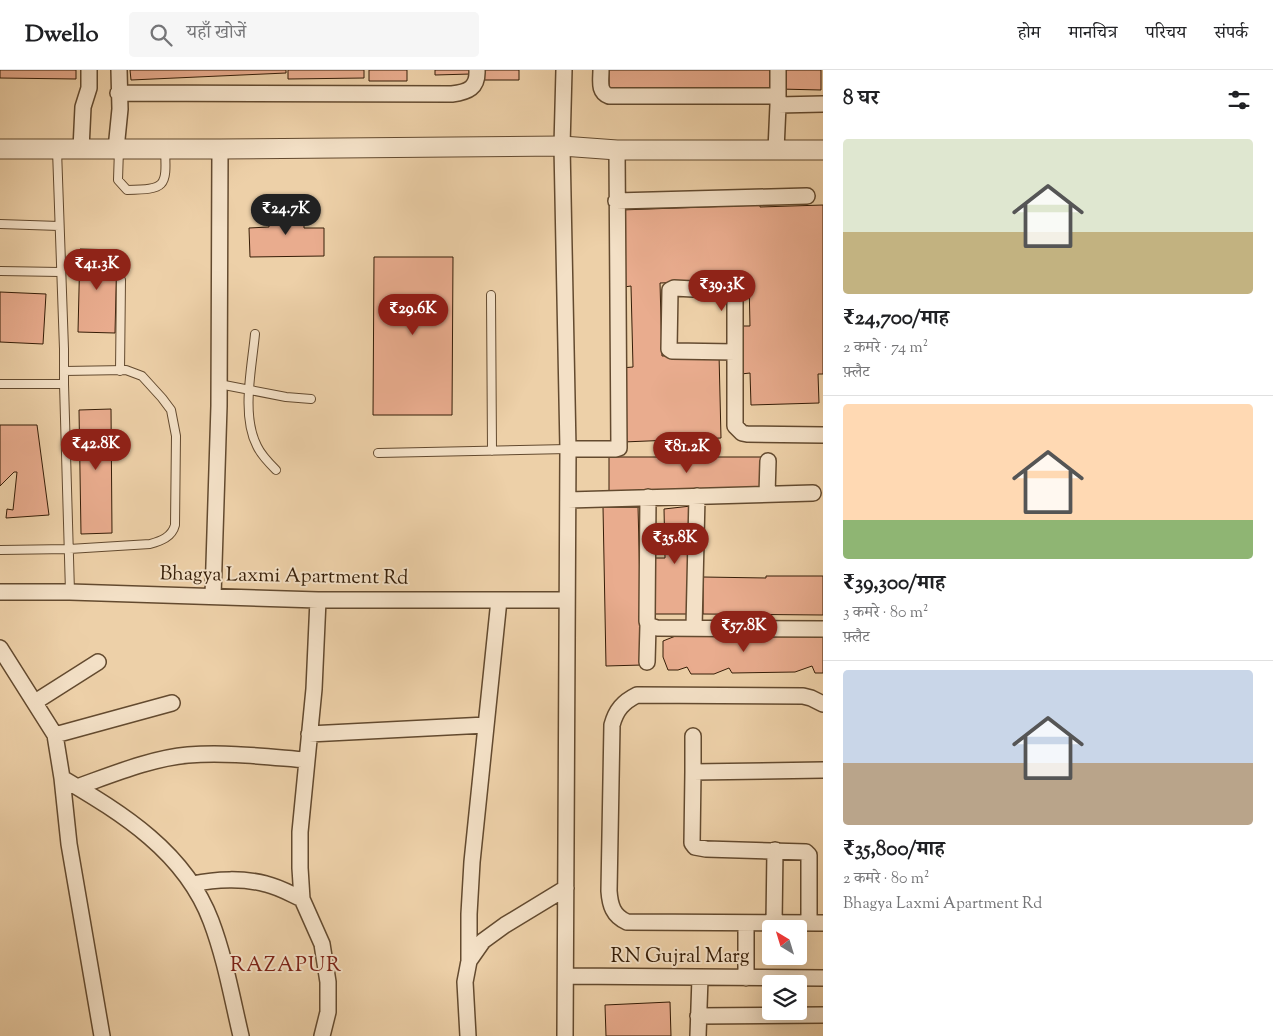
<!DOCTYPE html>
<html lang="hi">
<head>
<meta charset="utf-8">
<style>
  body { margin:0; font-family:"Sorts Mill Goudy","Noto Serif Devanagari",serif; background:#f6f6f6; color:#202124; height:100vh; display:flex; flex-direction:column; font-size:19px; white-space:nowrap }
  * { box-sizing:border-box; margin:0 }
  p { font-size:16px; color:#757577 }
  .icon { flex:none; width:28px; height:28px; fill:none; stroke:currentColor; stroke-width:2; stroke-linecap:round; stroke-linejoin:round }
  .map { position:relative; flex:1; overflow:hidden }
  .panel { display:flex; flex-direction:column; background:#fff; width:450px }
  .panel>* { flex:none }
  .needle { width:32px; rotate:322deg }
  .controls { position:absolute; left:762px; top:850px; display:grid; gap:10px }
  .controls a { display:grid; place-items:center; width:45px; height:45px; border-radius:5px; background:#fff; box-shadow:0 5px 20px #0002; font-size:25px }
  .price { position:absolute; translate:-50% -42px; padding:0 11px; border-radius:18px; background:#8f2418; color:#fff; font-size:16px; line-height:32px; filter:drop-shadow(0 1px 2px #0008) }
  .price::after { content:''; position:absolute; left:50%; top:30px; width:15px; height:11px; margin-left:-8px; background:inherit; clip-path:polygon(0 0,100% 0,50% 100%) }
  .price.active { background:#222; color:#fff }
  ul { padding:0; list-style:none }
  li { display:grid; align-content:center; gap:10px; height:265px; padding:0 20px }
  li+li { border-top:1px solid #e0e0e0 }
  li span { display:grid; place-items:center; height:155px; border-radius:5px; color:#555 }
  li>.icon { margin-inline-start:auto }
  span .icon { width:90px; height:90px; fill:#fffc; stroke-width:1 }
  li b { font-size:21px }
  h2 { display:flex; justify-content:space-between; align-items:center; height:60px; padding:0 20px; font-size:21px }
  header { display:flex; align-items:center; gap:30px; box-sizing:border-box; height:70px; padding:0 25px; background:#fff; border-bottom:1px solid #e0e0e0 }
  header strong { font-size:24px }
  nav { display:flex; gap:28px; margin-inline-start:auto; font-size:18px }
  .search { width:350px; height:45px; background:#f6f6f6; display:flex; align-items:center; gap:12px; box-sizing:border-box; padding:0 18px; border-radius:5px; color:#757577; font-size:19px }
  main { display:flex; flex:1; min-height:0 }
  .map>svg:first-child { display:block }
</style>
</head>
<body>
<header>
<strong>Dwello</strong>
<div class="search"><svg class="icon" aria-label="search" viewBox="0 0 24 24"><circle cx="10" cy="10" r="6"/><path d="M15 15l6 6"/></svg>यहाँ खोजें</div>
<nav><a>होम</a><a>मानचित्र</a><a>परिचय</a><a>संपर्क</a></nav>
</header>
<main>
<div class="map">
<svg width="823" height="966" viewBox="0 0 823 966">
  <rect width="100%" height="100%" fill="#edd0a8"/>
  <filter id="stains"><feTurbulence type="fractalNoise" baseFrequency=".004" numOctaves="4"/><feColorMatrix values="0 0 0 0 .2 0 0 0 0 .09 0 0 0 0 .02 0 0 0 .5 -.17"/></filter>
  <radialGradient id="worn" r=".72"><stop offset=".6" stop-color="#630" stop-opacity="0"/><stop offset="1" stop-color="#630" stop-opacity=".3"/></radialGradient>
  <path fill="#e9ac8e" stroke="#351d07" d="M0,0H76V9L0,8Z
    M130,0H286V3L131,10Z
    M288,0H364V8L288,9Z
    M369,0H407V11H369Z
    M435,0H471V4L435,5Z
    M484,0H519V10H484Z
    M609,0H773V19L609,20Z
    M779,0H821V20L779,19Z
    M760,135V137L823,135V304H818L819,333L751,335L750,303L741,304L739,256H750L749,210L660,213L662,286L719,284L721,368L623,372L621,298L633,297L631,216L624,217L621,140Z
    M304,137V158H324V186L250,187L249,158L269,157L268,138Z
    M80,179L117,180L115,263L78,262Z
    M374,187H453L452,345H373Z
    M0,222L46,224L43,274L0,272Z
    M111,339L112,463L81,464L79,340Z
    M0,355H37L49,445L6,448L7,439L13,440L17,402H14L0,416Z
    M609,387H765V422H609Z
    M638,436L642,595L606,596L603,437Z
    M691,436V544H655L654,488H665L664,439Z
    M766,506H823V545L703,544V507L766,508Z
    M678,565H716L718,569L727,565H823V603H815L812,596L795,602L732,603L729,598L714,604H691L687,597L678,600H668L663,587V571Z
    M670,932L671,966H606L605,935Z"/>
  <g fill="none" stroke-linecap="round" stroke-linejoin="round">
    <defs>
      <path id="service" d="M119,79L118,110L127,120C165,119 167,118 165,80
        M57,80L64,279V314L70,522
        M0,154L59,156
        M0,201L60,202
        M491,225L492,381
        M255,264C252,297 241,345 257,376C261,385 269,393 276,400
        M120,301L121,210
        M0,314H64
        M219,314L286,327L311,329
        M378,383L568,379
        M0,480L69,479L150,474C161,471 172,467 175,455L176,366L171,340L162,328L142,306L126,300L64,301"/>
      <path id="minor" d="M564,0L562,76L568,379L565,966
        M601,0C601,11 598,22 609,26H778
        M118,23L452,24C468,22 478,18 477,0
        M778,35L823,34
        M81,79L83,37L89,18V0
        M116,79L120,39L119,0
        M776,80L778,35V0
        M616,131L807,126
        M735,282L672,281L669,279L670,220L674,218L732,221L735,227V356L742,363L747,364L823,365
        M568,379H616L619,378L617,80
        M767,424L768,391
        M648,427L647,551L648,555L657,558L823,559
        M568,430L813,423
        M0,522H70L318,530H567
        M213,526L219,336L220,79
        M318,530L314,619L300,762V798L302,829L322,874L328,912V942L322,966
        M694,558L697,426
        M0,578L55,665L62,708L69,774L102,966
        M647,592L648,555
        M35,632L98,592
        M823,634L811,628L803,626L637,625C623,632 616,640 612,655L609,821C610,835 613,846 627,852L823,853
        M309,664L486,655
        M55,665L172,633
        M693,666V702L823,700
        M693,702L692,773L695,777L706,779L806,782L809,785V853
        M62,708C123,744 185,782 211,851C225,888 232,928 241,966
        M77,717C111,705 152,688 188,685C228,682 268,687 307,690
        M193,814C216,809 244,808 266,814C279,817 291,824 302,829
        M774,853L775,780
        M469,891V844L472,792L499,530
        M566,906L823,908
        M746,908V853
        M698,946L823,945
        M468,966L465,912L469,891L483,871L505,855L566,818
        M698,966L700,908"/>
      <path id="tertiary" d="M0,79H220L562,76L617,80H823"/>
    </defs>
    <use href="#service" stroke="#634a2f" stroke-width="10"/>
    <use href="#minor" stroke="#634a2f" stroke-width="18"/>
    <use href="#tertiary" stroke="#634a2f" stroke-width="21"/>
    <use href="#service" stroke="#f3e0c6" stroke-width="8"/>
    <use href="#minor" stroke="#f3e0c6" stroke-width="15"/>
    <use href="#tertiary" stroke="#f3e0c6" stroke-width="19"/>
  </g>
  <g text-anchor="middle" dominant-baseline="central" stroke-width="4" stroke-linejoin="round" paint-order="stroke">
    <g font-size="20" fill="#351d07" stroke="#f3e0c6">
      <text transform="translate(284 507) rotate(1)">Bhagya Laxmi Apartment Rd</text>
      <text x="680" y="887">RN Gujral Marg</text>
    </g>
    <g font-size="21" letter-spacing="1" fill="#7a1f14" stroke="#f3e0c6">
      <text x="286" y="896">RAZAPUR</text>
    </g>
  </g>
  <rect width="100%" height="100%" filter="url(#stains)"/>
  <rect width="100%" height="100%" fill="url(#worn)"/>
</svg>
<div class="controls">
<a><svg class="needle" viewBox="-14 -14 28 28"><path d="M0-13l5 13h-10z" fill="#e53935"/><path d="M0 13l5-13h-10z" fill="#757577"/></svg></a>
<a><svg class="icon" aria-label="layers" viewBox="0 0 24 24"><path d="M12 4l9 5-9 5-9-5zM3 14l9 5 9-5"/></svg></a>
</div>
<b class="price active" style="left:286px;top:166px">₹24.7K</b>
<b class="price" style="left:97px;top:221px">₹41.3K</b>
<b class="price" style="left:722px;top:242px">₹39.3K</b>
<b class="price" style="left:413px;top:266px">₹29.6K</b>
<b class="price" style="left:96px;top:401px">₹42.8K</b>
<b class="price" style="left:687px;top:404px">₹81.2K</b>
<b class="price" style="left:675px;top:495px">₹35.8K</b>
<b class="price" style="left:744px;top:583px">₹57.8K</b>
</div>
<section class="panel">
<h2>8 घर<svg class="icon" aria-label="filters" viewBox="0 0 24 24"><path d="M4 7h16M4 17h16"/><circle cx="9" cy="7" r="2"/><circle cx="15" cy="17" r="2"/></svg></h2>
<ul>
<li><span style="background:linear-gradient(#dfe7d0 60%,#c2b280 0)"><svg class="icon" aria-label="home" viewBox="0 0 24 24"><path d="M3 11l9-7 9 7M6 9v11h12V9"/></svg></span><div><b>₹24,700/माह</b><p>2 कमरे · 74 m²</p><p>फ़्लैट</p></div></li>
<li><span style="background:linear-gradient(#ffd9b3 75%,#8fb573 0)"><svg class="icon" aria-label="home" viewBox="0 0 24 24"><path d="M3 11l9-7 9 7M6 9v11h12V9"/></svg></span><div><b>₹39,300/माह</b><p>3 कमरे · 80 m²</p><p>फ़्लैट</p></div></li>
<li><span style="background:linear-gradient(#c9d6e8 60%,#b9a48a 0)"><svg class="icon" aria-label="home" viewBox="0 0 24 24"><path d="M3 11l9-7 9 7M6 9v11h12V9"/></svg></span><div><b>₹35,800/माह</b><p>2 कमरे · 80 m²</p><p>Bhagya Laxmi Apartment Rd</p></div></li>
</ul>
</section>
</main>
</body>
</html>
